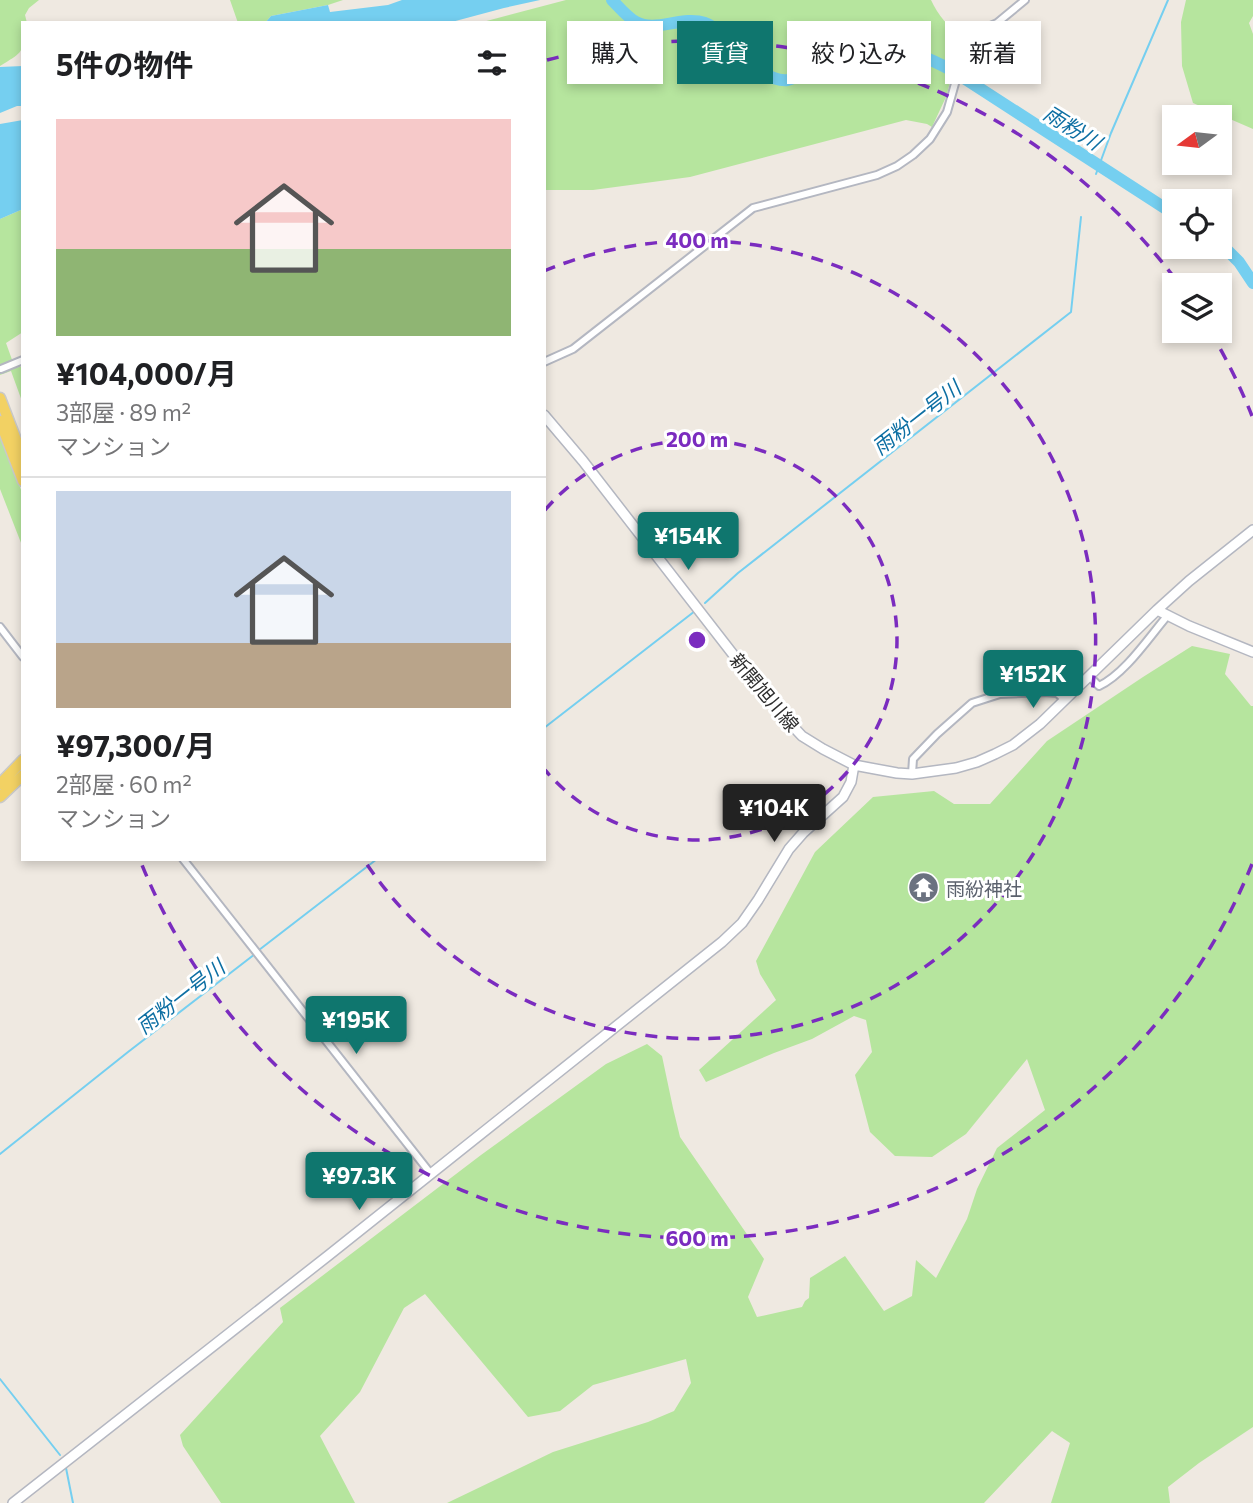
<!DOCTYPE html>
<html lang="ja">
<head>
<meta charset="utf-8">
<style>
  body { margin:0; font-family:Commissioner,"Noto Sans JP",sans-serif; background:#f6f6f6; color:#202124; height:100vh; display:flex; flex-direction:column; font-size:26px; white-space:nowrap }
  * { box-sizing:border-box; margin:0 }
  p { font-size:23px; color:#757577 }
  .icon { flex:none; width:38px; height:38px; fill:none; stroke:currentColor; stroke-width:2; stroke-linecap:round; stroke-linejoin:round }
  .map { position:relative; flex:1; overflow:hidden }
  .details { position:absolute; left:21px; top:21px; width:525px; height:840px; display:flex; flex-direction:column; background:#fff; border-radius:0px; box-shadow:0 4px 10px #0003 }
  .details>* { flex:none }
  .guide { position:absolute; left:567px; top:21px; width:581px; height:63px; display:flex; gap:14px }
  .needle { width:46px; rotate:255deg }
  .controls { position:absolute; left:1162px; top:105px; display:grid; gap:14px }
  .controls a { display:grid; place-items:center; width:70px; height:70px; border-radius:0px; background:#fff; box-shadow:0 4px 10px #0003; font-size:35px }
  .price { position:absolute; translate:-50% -60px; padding:0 16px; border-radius:7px; background:#0f766e; color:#fff; font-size:23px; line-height:46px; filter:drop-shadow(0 2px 4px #0008) }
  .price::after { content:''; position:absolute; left:50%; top:42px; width:21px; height:16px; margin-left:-10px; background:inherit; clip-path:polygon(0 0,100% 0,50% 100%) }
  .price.selected { background:#222; color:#fff }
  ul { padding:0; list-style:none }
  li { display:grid; align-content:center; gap:14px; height:371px; padding:0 35px }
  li+li { border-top:2px solid #e0e0e0 }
  li span { display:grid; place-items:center; height:217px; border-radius:0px; color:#555 }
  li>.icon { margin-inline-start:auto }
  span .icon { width:126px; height:126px; fill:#fffc; stroke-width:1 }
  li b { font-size:30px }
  h2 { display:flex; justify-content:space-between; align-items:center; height:84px; padding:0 35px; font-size:30px }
  .pill { padding:0 24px; border-radius:0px; background:#fff; box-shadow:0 4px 10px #0003; font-size:24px; line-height:63px }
  .pill.selected { background:#0f766e; color:#fff }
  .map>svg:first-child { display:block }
</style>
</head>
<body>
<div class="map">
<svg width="1253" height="1503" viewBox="0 0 1253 1503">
  <rect width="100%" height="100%" fill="#efe9e1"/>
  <path fill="#b6e59e" d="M0,0H39L29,8L25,15L27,23H23C23,53 26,50 0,66Z
    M230,0H343L328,5L271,16L265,23H238Z
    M566,0H931C938,15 948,28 963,35L946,97L932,127L927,124L906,120L690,177L593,190H544V23H479Z
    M1186,0H1253V16L1249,23L1253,34V129L1193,103L1182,66L1181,22Z
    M23,209V332L6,343L15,368L23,366V404L11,371L0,375V219Z
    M0,434L23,495V548L0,489Z
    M1192,646L1230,654L1225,674L1251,706H1253V1427L1199,1463L1168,1487L1170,1503H1051L1070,1443L1052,1431L984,1503H447L553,1452L648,1422L674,1411L691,1383L686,1359L593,1385L560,1411L528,1417L425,1294L404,1308L360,1392L320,1436L355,1503H221L183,1446L180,1435L283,1322L280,1308L481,1155L606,1064L647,1044L662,1056L673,1108L680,1137L764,1259L748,1297L757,1317L802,1307L805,1301L809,1298L810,1278L845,1256L884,1311L912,1296L916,1260L936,1278L967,1219L977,1189L997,1148L1045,1110L1027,1059L966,1134L932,1157L895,1156L870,1132L855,1075L872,1052L866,1020L854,1016L812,1039L774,1053L706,1082L699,1070L776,1000L760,974L756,961L815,852L873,797L934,791L954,804H990L1047,741L1143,677Z"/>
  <path fill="#75cff0" d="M402,0H540L504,8L448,23H265L271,16L328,5L330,12L388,5Z
    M23,66V106H17L0,113V67Z
    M23,120V209L0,219V124Z"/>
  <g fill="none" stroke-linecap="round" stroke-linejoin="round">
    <path stroke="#75cff0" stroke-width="2" d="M1096,174L1111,133L1168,0
      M705,603L738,573L1071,312L1081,217
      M544,728L695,611
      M259,950L377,859
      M0,1154L128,1052L255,954
      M0,1379L60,1455
      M66,1468L73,1503"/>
    <path stroke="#75cff0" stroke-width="12" d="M612,0C619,7 627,17 636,22C656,33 682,15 705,23C719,27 750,61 763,72C771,78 778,81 788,80C828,65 874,42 918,55C930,59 942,65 953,71L1174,214
      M1220,243L1239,262L1253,283"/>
    <defs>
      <path id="street" d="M544,362L573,349L753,208L877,175L897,166L913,155L930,139L947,112L965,48L971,37L979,31L997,23L1025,0
        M1,369L23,360
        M0,627L23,657
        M1089,676L1099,686C1125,674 1149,637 1168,615
        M912,774L913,759L937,734L972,703L1000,694L1044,692L1057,693L1065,700
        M183,859L431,1174"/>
      <path id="secondary" d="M544,415L583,461L770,702L802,736L823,749L854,765L897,773L912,774L956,768L977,762L995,754L1013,745L1040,724L1157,610L1189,581L1253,530
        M1157,610L1189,626L1253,652
        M13,1503L329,1255L722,942L742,923L758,900L789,849L803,833L843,797L851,782L854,765"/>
      <path id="primary" d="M0,398L23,458
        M0,421L23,481
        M0,784L23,760
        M0,797L23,775"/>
    </defs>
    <use href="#street" stroke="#b4b7c1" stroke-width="10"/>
    <use href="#secondary" stroke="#b4b7c1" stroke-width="12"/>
    <use href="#primary" stroke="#c9c9c9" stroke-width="13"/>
    <use href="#street" stroke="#fff" stroke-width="6"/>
    <use href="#secondary" stroke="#fff" stroke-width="9"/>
    <use href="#primary" stroke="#f2d163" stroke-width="10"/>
  </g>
  <g fill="none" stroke="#7b2cbf" stroke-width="3.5" stroke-dasharray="12 9">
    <path d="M545 510A200 200 0 1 1 545 770"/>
    <path d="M544 271A399 399 0 1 1 364 860"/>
    <path d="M1252 864A599 599 0 0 1 140 860M547 60A599 599 0 0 1 1179 284M1210 331A599 599 0 0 1 1252 416"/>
  </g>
  <defs>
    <symbol id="temple-disc" viewBox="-11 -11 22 22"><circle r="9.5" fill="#6b7280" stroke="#fff"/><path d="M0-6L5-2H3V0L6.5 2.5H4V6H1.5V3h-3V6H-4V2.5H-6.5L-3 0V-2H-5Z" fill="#fff"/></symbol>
  </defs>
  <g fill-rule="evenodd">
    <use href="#temple-disc" x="906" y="870" width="35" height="35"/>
  </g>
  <g text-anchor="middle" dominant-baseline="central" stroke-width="6" stroke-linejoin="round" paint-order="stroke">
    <g font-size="19" fill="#2e2e2e" stroke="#fff">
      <text transform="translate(765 692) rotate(50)">新開旭川線</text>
    </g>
    <g font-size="19" fill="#5b616d" stroke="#fff" text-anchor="start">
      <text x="946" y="888">雨紛神社</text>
    </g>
    <g font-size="21" font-style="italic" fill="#0d6fa3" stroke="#fff">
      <text transform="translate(1073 127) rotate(32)">雨粉川</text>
      <text transform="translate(916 417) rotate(-38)">雨粉一号川</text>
      <text transform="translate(180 996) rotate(-38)">雨粉一号川</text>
    </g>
  </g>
  <circle cx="697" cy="640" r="10" fill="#7b2cbf" stroke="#fff" stroke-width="3.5"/>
  <g font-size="21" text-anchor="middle" font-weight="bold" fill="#7b2cbf" stroke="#fff" stroke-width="6" stroke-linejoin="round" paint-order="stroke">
    <text x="697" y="248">400 m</text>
    <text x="697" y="447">200 m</text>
    <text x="697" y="1246">600 m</text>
  </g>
</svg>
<div class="controls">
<a><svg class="needle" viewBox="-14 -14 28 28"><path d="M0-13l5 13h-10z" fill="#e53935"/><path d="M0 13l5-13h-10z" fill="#757577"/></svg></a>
<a><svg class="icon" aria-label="locate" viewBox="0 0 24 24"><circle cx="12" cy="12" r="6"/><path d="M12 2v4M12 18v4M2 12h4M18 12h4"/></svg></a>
<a><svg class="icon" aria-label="layers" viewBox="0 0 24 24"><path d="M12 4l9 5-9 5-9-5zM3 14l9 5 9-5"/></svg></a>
</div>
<b class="price" style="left:688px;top:572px">¥154K</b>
<b class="price" style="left:1033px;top:710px">¥152K</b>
<b class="price selected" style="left:774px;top:844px">¥104K</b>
<b class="price" style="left:356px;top:1056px">¥195K</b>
<b class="price" style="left:359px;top:1212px">¥97.3K</b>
<div class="guide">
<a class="pill">購入</a>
<a class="pill selected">賃貸</a>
<a class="pill">絞り込み</a>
<a class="pill">新着</a>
</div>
<section class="details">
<h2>5件の物件<svg class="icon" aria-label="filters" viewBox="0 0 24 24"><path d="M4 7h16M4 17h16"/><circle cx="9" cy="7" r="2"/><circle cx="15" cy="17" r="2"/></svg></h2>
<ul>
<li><span style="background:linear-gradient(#f6c9c9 60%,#8fb573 0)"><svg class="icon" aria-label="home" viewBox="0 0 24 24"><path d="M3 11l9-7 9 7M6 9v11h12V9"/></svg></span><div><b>¥104,000/月</b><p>3部屋 · 89 m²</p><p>マンション</p></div></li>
<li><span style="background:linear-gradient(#c9d6e8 70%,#b9a48a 0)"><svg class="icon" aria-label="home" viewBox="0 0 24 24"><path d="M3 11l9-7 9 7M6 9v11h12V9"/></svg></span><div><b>¥97,300/月</b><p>2部屋 · 60 m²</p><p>マンション</p></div></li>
</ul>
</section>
</div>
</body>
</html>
